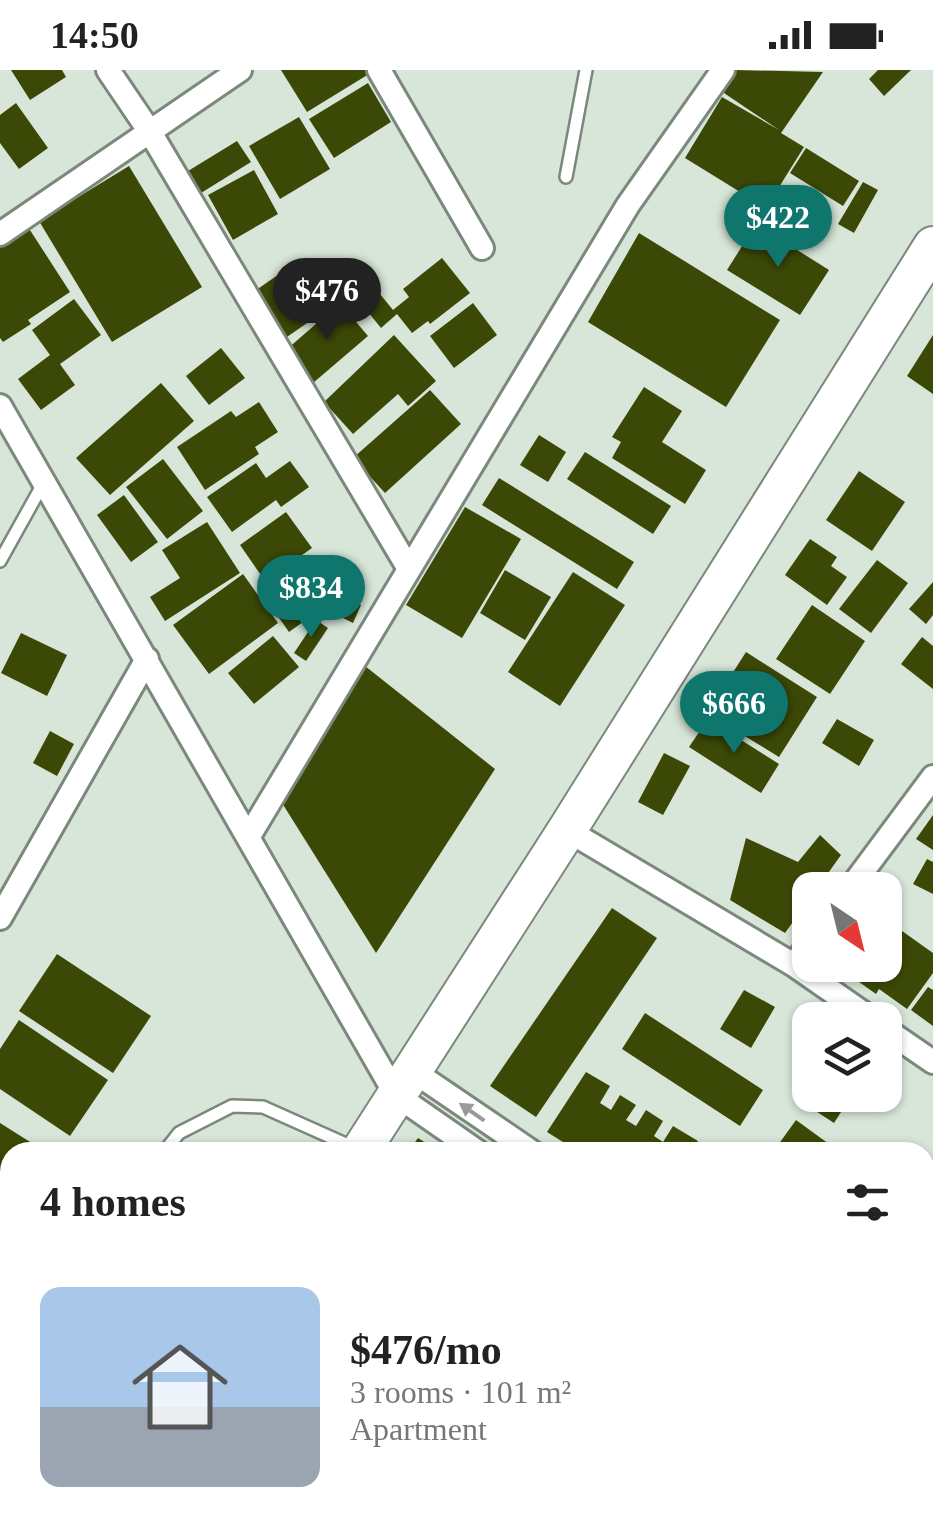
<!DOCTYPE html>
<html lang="en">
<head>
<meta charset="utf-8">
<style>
  body { margin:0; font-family:"Times New Roman",serif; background:#f2f2f2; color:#222; height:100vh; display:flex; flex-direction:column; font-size:38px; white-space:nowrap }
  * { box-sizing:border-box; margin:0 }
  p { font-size:32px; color:#767676 }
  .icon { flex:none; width:55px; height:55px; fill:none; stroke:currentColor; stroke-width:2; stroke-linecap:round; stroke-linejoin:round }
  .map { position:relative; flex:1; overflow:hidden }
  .details { position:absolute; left:0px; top:1072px; width:935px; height:392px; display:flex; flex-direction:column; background:#fff; border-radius:30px 30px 0 0; box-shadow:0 2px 8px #0004 }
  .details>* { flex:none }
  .needle { width:65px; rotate:145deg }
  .tools { position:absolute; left:792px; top:802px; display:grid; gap:20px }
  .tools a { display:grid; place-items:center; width:110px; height:110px; border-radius:20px; background:#fff; box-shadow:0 2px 8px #0004; font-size:50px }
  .price { position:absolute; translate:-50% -85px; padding:0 22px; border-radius:35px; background:#0f766e; color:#fff; font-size:32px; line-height:65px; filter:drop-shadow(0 2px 5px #0008) }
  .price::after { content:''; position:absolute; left:50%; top:60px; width:30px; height:22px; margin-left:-15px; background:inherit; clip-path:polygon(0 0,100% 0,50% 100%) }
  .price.selected { background:#222; color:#fff }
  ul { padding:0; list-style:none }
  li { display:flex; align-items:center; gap:30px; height:250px; padding:0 40px }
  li+li { border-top:2px solid #e0e0e0 }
  li span { display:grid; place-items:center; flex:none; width:280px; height:200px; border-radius:20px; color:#555 }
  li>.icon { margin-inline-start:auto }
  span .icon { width:120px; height:120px; fill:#fffc; stroke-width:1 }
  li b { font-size:42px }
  h2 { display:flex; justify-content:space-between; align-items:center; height:120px; padding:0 40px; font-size:42px }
  .status { display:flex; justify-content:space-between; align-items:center; height:70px; padding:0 50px; background:#fff; direction:ltr }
  .status svg { height:28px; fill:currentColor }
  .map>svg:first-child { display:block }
</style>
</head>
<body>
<div class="status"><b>14:50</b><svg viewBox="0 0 49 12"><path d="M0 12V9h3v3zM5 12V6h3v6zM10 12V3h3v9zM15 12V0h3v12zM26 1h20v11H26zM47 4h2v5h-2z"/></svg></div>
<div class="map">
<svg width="933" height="1463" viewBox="0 0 933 1463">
  <rect width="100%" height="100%" fill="#d7e6d8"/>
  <path fill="#3c4906" d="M11,0H62L66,7L30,30Z
    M281,0H367L369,4L307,42Z
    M735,0L823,2L781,63L804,77L766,138L685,88L722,27L779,60L721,21Z
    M878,0H911L884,26L869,9Z
    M368,13L391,52L334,88L309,49Z
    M16,33L48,78L19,99L0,73V45Z
    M299,47L330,99L280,129L249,76Z
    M237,71L251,92L201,123L188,101Z
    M806,78L859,111L843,136L790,103Z
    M129,96L202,217L112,272L39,151Z
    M254,100L278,144L233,170L208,125Z
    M863,112L878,120L854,163L838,154Z
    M756,154L829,200L800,245L727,200Z
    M28,157L70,222L28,250L31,254L3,272L0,268V176Z
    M639,163L780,250L726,337L588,252Z
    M442,188L470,223L430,254L428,251L412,263L397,244L381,258L351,221L367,208L393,240L409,227L403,219Z
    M285,200L298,219L292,224L310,251L284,269L252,223Z
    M318,206L334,226L314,242L298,222Z
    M74,229L101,265L60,294L75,315L41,340L18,309L50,285L32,260Z
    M340,233L368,266L313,313L286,280Z
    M473,233L497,265L454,298L430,266Z
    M394,265L436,311L408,336L398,324L353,364L324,332Z
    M933,265V324L907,306Z
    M221,278L245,308L209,335L186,306Z
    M161,313L194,351L110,425L76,388Z
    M644,317L682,341L662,372L706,400L685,434L612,388L621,372L612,367Z
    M430,320L461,354L385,423L353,388Z
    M259,332L278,362L255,377L259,384L205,420L177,377L231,341L236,347Z
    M539,365L566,382L548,412L520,395Z
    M585,382L671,436L653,464L567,409Z
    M163,389L203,441L167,469L126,417Z
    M290,391L309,417L281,437L276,430L232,462L207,427L256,393L266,408Z
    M859,401L905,432L872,481L826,450Z
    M499,408L634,492L617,519L482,435Z
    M124,425L158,472L131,492L97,445Z
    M465,437L521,469L462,568L406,535Z
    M286,442L312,478L265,511L240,475Z
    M207,452L240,503L165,551L150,527L180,508L162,480Z
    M810,469L837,487L831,496L847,507L827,535L785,505Z
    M877,490L908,513L871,563L839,539Z
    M316,496L338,527L289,562L267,531Z
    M505,500L551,527L525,570L480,543Z
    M573,502L625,535L560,636L508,602Z
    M243,504L278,553L209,604L173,555Z
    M933,512V545L926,554L909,539Z
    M350,530L361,535L353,553L341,547Z
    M812,535L865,571L830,624L776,589Z
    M316,550L328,558L306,591L294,583Z
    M21,563L67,585L47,626L1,603Z
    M273,566L299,597L254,634L228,603Z
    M922,567L933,576V619L901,594Z
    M746,582L817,627L779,687L707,643Z
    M365,596L495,699L376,883L282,733Z
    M708,649L779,694L761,723L689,677Z
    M837,649L874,670L859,696L822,673Z
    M50,661L74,674L57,706L33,693Z
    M664,683L690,696L663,745L638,732Z
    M933,745V780L916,769Z
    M820,765L841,785L816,820H810V828L785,863L730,830L746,768L798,792Z
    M927,789L933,792V824L913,814Z
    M612,838L657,868L536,1047L490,1016Z
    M895,856L933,883V903L907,939L879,919L876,924L835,895H885V869Z
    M57,884L151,946L113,1003L19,941Z
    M928,917L933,920V956L911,940Z
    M744,920L775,937L751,978L720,959Z
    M645,943L763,1020L740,1056L622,979Z
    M19,950L108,1010L70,1066L0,1019V979Z
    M586,1002L610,1016L600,1033L611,1040L620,1025L636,1035L626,1050L636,1056L646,1040L663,1051L654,1066L663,1072L673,1056L698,1071L691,1082H579L547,1062Z
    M811,1025H852L834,1053L805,1034Z
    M796,1050L829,1074L824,1082H773Z
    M0,1053L46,1082H10V1136L0,1130Z
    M418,1068L440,1082H408Z
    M0,1141L10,1147V1160L0,1175Z
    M925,1180L933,1186V1202L925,1213Z
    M925,1248L933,1255V1300L929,1306L925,1303Z
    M10,1352V1418L7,1423L0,1419V1367Z
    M933,1437V1463H917L925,1455Z
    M0,1439L10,1443V1455H15L11,1463H0Z
    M25,1455H51L46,1463H20Z
    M479,1455H572L584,1463H474Z
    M659,1455H716L711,1463H664L657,1459Z
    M746,1455H776L772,1463H741Z
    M800,1455H854L848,1463H793Z"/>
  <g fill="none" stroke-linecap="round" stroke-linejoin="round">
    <defs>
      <path id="service" d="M566,107L586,0
        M0,491L44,412
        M164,1082L179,1063L232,1036L263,1037L357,1079"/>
      <path id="minor" d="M108,0L150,62L409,499
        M379,0L482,178
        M0,164L240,0
        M0,336L396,1025L478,1082
        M567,760L794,895L873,950
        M249,766L628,135L723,0
        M849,820L933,707
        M0,848L147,589
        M794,895L810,873
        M885,959L933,992
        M413,1001L532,1082
        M925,1125L933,1115
        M0,1288L10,1295
        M925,1351L933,1356
        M925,1400L933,1389
        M246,1455L259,1463
        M879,1463L885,1455"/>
      <path id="trunk" d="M360,1082L567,760L933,176
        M119,1463L124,1455"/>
    </defs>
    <use href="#service" stroke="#7b887c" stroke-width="16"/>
    <use href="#minor" stroke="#7b887c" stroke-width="28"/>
    <use href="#trunk" stroke="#7b887c" stroke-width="42"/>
    <use href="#service" stroke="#fff" stroke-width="11"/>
    <use href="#minor" stroke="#fff" stroke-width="22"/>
    <use href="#trunk" stroke="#fff" stroke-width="38"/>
  </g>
  <defs><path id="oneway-solid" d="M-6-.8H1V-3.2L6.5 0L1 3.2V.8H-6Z" transform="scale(2.5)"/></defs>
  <use fill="#989c98" href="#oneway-solid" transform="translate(472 1042) rotate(-145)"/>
</svg>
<div class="tools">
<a><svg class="needle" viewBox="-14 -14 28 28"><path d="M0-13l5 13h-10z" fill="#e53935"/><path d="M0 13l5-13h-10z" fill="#767676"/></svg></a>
<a><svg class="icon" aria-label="layers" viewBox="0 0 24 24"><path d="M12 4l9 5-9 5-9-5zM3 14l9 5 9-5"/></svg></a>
</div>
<b class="price" style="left:778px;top:200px">$422</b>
<b class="price selected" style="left:327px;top:273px">$476</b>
<b class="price" style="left:311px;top:570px">$834</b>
<b class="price" style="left:734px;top:686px">$666</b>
<section class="details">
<h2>4 homes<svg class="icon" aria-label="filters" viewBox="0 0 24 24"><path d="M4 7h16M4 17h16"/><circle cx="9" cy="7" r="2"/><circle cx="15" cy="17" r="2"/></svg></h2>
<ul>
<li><span style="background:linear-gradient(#a9c7e8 60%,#9aa5b1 0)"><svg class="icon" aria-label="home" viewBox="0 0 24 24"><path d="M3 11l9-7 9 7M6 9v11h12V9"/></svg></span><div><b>$476/mo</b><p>3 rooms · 101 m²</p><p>Apartment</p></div></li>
</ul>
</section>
</div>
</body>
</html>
